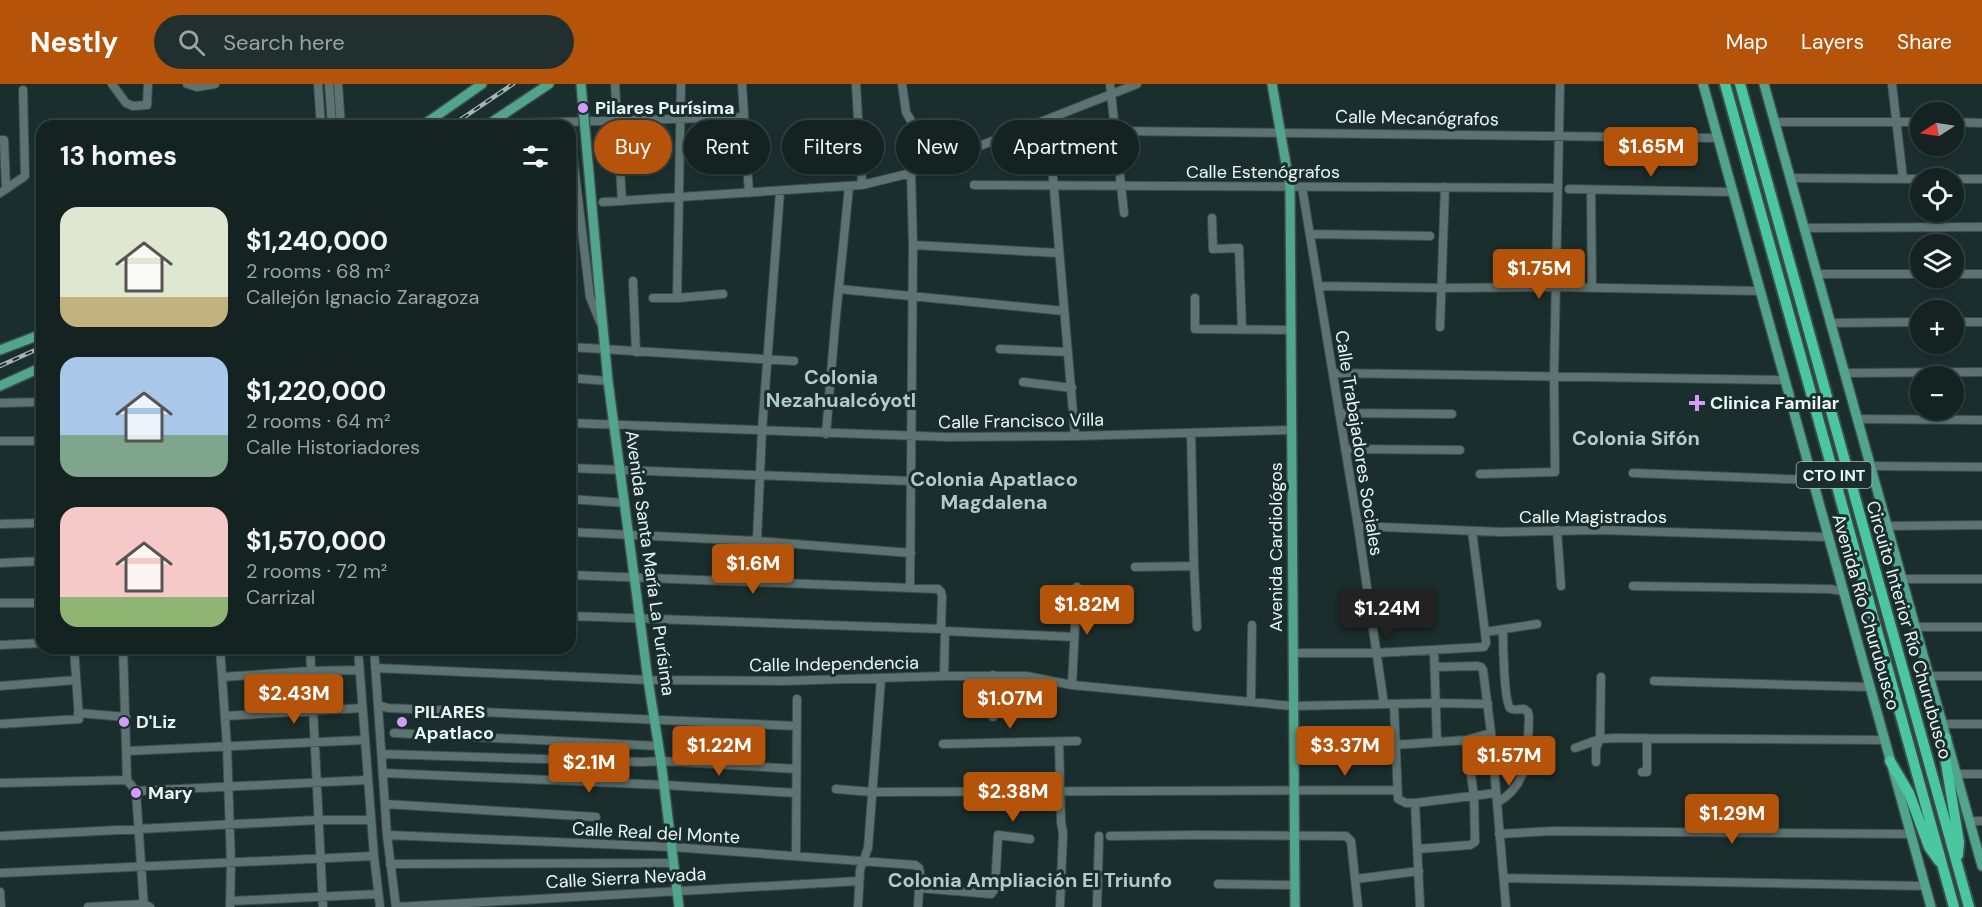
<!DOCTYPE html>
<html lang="en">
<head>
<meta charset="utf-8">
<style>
  body { margin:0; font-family:"DM Sans",sans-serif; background:#212f2f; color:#f1f3f6; height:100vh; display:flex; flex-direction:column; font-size:22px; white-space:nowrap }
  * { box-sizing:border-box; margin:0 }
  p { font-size:20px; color:#9da4a5 }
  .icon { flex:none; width:33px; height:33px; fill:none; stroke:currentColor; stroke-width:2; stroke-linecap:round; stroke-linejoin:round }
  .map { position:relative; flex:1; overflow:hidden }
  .sheet { position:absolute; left:36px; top:36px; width:540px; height:534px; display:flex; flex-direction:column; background:#142222; border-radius:18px; box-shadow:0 2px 4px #0004,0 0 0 2px #333f40 }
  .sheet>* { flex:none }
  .banner { position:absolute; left:594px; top:36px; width:570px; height:54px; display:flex; gap:12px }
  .needle { width:39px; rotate:258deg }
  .buttons { position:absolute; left:1910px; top:18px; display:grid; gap:12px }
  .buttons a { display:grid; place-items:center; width:54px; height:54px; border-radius:50%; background:#142222; box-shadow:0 2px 4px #0004,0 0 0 2px #333f40; font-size:30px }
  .price { position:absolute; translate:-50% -51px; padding:0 14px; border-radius:6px; background:#b45309; color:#fff; font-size:20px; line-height:39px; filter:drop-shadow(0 2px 3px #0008) }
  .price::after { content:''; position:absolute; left:50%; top:36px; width:18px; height:14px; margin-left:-9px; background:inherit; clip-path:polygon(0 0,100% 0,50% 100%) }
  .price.current { background:#222; color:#fff }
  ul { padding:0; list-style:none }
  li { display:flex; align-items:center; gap:18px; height:150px; padding:0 24px }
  li span { display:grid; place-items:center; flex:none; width:168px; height:120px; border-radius:18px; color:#555 }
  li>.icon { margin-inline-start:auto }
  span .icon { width:72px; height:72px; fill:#fffc; stroke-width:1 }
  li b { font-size:26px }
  h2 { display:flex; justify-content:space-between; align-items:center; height:72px; padding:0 24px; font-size:26px }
  .tag { padding:0 21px; border-radius:27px; background:#142222; box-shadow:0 2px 4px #0004,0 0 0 2px #333f40; font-size:21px; line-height:54px }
  .tag.current { background:#b45309; color:#fff }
  header { display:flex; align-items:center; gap:36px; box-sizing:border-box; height:84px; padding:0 30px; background:#b45309; color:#fff }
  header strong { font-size:28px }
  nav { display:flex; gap:33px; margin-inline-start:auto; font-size:21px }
  .search { width:420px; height:54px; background:#212f2f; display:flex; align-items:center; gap:15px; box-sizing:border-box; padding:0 21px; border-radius:33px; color:#9da4a5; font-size:22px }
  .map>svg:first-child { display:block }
</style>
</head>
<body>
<header>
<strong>Nestly</strong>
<div class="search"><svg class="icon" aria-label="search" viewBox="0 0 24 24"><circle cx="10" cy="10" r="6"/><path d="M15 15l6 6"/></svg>Search here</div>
<nav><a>Map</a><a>Layers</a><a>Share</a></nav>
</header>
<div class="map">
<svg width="1982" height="823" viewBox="0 0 1982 823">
  <rect width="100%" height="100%" fill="#1a2e2d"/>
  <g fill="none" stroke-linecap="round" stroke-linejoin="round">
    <defs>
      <path id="minor" d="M112,0L126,19L133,22L147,21L148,0
        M187,0L197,3L215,0
        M318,0L321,42
        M329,0L332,42
        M338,0L341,42
        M615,0L622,117
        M742,0L749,109
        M856,0L862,101
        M902,0L906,28L915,44L921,85
        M1110,0L1124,129
        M1892,0L1903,95
        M1048,35L1075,352
        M1774,38H1920
        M1953,38L1982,39
        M490,42V40L744,33
        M1116,47L1717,54
        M570,48L590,213L600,238
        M0,56H4L6,105
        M1790,94L1920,95
        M1953,95H1982
        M974,101L1558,104
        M1302,103L1358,442L1384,620
        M1569,105L1732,108
        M1591,106L1592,203
        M0,109L25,92L23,6
        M603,118L862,101L911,89L1137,0
        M1212,134L1213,165L1239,164L1242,245
        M1804,144L1982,143
        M1311,150L1430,152
        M913,161L1059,169
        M1816,190H1920
        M1953,190H1982
        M633,197L636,268
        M1319,202L1442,204L1557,203L1760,207
        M839,205L1064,227
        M653,214H677L723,210
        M677,214L681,0
        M1195,214V245L1291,246
        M1953,238H1982
        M1830,239L1920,238
        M1440,243L1445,103
        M570,263L794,277
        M1000,265L1068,268
        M1333,289L1785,296
        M1844,289L1982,288
        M570,294L608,297
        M1023,298L1072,304
        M0,319L42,318
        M1339,329L1452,330
        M1857,335L1982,336
        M570,339L947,353L1075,352L1292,346
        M1191,349L1194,482L1197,543
        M826,350L835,242L849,103
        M0,357H42
        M1345,365L1460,366
        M1870,382L1982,383
        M570,384L911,397
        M1633,389L1812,396
        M1480,390L1555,388L1554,292L1560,0
        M570,415L625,419
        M0,440L42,439
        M1358,442L1501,448L1600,446L1828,453
        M1887,442L1982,441
        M1557,446L1561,502
        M570,448L757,457L911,469
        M0,479L42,477
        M1135,483L1194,482
        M570,491L938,505L941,508L942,513L941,545
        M1902,495H1982
        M755,499L762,346L780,108
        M1633,502L1829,505L1843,507
        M910,504L913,161L911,89
        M0,519H42
        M570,532L941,545L945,547L1074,553
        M1915,543H1982
        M1485,548L1537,540
        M0,561L42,559
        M123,564L127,696L136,707L144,823
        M220,564L227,663L231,779L230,823
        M310,564L323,823
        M358,564L374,772L380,823
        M374,564L387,751L396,823L859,797
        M1434,566L1437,658
        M1293,569H1376L1484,563L1486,559L1485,548L1472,447
        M1435,583L1477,582L1481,583L1483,586L1491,649L1506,823
        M375,584L648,596L782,597L944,592H1026L1072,601L1292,622L1436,619L1488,620
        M993,591V633
        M944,592L945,547
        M1929,592H1982
        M222,593L311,587L359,586
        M1654,597L1870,603
        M1072,601L1077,503
        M0,602L76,596
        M1251,616L1252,541
        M1394,620L1398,715L1406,719H1415L1496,709
        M378,621L388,624L797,642
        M78,629L126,633
        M225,632L362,624
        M0,640L79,635L74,564
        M1942,640H1982
        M394,649L658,662
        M1059,658L1061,738L1063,749L1060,823
        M943,660L1077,657
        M1394,661L1466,656L1491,649
        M1575,664L1600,655L1615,654L1885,656
        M127,667L364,656
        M382,670L642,678L661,677L796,685
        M1596,678V664L1600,655L1601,593
        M1642,688H1647V654
        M383,689L664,701L796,709
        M1956,690H1982
        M0,699L127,696
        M836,705L872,708L1396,706
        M136,707L367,696
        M1415,719L1420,823
        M1497,719C1531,699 1527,668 1529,633L1528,628L1524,625C1520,625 1513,627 1510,624C1504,617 1503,558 1503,546
        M385,720L596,733
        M1970,737H1982
        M1499,750L1553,747L1911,750
        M387,751L672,763L915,781L919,784L920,788L918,823
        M0,752L318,736H371
        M1110,752L1195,751L1346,752L1351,757L1358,823
        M1418,765L1470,761L1475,758L1474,712L1466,656
        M796,772L797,615
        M390,780L674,779
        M0,789L374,772
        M1504,794L1925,802
        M1356,795L1419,787
        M1218,800L1295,801
        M919,804L991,810L995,805L998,751L1030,755
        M0,808L1,823
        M231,817L378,810
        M88,823L144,820L150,823
        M858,823L860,786L868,764L881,595
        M1097,823L1099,752"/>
      <path id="major" d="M1272,0L1290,103L1295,823
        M1703,0L1931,823
        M1764,0L1982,782
        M422,42L482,0
        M486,42L549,0
        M599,202L608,297L648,596L661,677L679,823
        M0,266L42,250
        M0,302L42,283"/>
      <path id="highway" d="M1725,0L1954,823
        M1740,0L1969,823
        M1946,654L1945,673L1959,758L1958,771
        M1890,677L1909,709L1929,763L1939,777"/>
    </defs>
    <use href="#minor" stroke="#3b4c4b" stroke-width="10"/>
    <use href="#major" stroke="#3b4c4b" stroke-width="12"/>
    <use href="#highway" stroke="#3b4c4b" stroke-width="14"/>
    <use href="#minor" stroke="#5d7371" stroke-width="8"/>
    <use href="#major" stroke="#52a58d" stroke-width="9"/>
    <use href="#highway" stroke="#4ac79f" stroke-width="10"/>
    <defs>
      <path id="rail" d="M451,42L513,0
        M0,282L42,263"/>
    </defs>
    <use href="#rail" stroke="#a6b5b4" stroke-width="4.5"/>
    <use href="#rail" stroke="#1a2e2d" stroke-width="2" stroke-dasharray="7" stroke-linecap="butt"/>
    <defs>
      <path id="major-bridge" d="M581,0L599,202"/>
    </defs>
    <use href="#major-bridge" stroke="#3b4c4b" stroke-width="12" stroke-linecap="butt"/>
    <use href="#major-bridge" stroke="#52a58d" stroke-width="9"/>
  </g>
  <g fill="#d59bfa" stroke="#1a2e2d" stroke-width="2">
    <circle cx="583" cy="24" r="6"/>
    <path d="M1694 310h6v6h6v6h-6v6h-6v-6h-6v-6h6z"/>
    <circle cx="124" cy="638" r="6"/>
    <circle cx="402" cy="638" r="6"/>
    <circle cx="136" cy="709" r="6"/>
  </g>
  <g text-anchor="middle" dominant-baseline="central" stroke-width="6" stroke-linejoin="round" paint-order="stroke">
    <rect fill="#1a2e2d" stroke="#acbbba" stroke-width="1.5" x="1796.5" y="378" width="75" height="26" rx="4.5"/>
    <g font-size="16" font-weight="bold" fill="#ebf7f6">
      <text x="1834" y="391">CTO INT</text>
    </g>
    <g font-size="18" font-weight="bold" fill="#ebf7f6" stroke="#1a2e2d" text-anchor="start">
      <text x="595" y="24">Pilares Purísima</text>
      <text x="1710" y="319">Clinica Familar</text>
      <text x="414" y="628">PILARES<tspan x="414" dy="21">Apatlaco</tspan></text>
      <text x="136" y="638">D'Liz</text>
      <text x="148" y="709">Mary</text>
    </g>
    <g font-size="18" fill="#ebf7f6" stroke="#1a2e2d">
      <text transform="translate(1417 34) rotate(1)">Calle Mecanógrafos</text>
      <text x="1263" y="88">Calle Estenógrafos</text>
      <text transform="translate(1021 337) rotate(-1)">Calle Francisco Villa</text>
      <text transform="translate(1359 359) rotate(81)">Calle Trabajadores Sociales</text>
      <text x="1593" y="433">Calle Magistrados</text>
      <text transform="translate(1276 463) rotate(-90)">Avenida Cardiológos</text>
      <text transform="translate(650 479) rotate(82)">Avenida Santa María La Purísima</text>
      <text transform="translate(1866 528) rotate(74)">Avenida Río Churubusco</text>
      <text transform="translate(1909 546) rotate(74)">Circuito Interior Río Churubusco</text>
      <text transform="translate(834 580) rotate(-1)">Calle Independencia</text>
      <text transform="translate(656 749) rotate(3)">Calle Real del Monte</text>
      <text transform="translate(626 794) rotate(-3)">Calle Sierra Nevada</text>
    </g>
    <g font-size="20" font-weight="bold" fill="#b3cbc9" stroke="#1a2e2d">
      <text x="841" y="293">Colonia<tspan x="841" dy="23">Nezahualcóyotl</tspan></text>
      <text x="1636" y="354">Colonia Sifón</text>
      <text x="994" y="395">Colonia Apatlaco<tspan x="994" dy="23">Magdalena</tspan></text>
      <text x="1030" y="796">Colonia Ampliación El Triunfo</text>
    </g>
  </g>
</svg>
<div class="buttons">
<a><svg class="needle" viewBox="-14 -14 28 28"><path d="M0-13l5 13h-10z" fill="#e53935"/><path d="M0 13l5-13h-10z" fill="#9da4a5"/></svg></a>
<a><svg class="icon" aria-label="locate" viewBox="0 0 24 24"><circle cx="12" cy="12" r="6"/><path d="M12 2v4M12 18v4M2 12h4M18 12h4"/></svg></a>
<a><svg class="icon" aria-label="layers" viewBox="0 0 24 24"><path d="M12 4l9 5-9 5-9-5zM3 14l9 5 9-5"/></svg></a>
<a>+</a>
<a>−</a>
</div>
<b class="price" style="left:1651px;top:94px">$1.65M</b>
<b class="price" style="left:1539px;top:216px">$1.75M</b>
<b class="price" style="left:753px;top:511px">$1.6M</b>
<b class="price" style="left:1087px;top:552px">$1.82M</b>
<b class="price current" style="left:1387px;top:556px">$1.24M</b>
<b class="price" style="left:294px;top:641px">$2.43M</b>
<b class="price" style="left:1010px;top:646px">$1.07M</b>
<b class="price" style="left:719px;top:693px">$1.22M</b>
<b class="price" style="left:1345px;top:693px">$3.37M</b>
<b class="price" style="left:1509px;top:703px">$1.57M</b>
<b class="price" style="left:589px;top:710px">$2.1M</b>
<b class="price" style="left:1013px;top:739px">$2.38M</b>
<b class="price" style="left:1732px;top:761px">$1.29M</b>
<div class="banner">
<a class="tag current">Buy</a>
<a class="tag">Rent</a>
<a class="tag">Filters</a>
<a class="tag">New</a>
<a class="tag">Apartment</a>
</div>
<section class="sheet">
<h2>13 homes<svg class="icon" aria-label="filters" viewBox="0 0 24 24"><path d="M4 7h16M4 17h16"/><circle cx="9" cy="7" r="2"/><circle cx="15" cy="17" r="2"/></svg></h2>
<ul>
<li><span style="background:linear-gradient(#dfe7d0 75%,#c2b280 0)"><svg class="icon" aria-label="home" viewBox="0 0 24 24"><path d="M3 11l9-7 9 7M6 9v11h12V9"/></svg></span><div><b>$1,240,000</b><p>2 rooms · 68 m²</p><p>Callejón Ignacio Zaragoza</p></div></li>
<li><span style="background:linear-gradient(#a9c7e8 65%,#7fa58c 0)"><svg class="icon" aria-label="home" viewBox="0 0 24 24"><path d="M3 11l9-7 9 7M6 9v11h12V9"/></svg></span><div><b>$1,220,000</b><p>2 rooms · 64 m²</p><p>Calle Historiadores</p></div></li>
<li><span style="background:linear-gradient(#f6c9c9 75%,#8fb573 0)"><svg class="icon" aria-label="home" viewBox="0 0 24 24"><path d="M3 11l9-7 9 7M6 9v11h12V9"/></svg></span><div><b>$1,570,000</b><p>2 rooms · 72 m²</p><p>Carrizal</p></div></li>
</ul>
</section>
</div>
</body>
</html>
